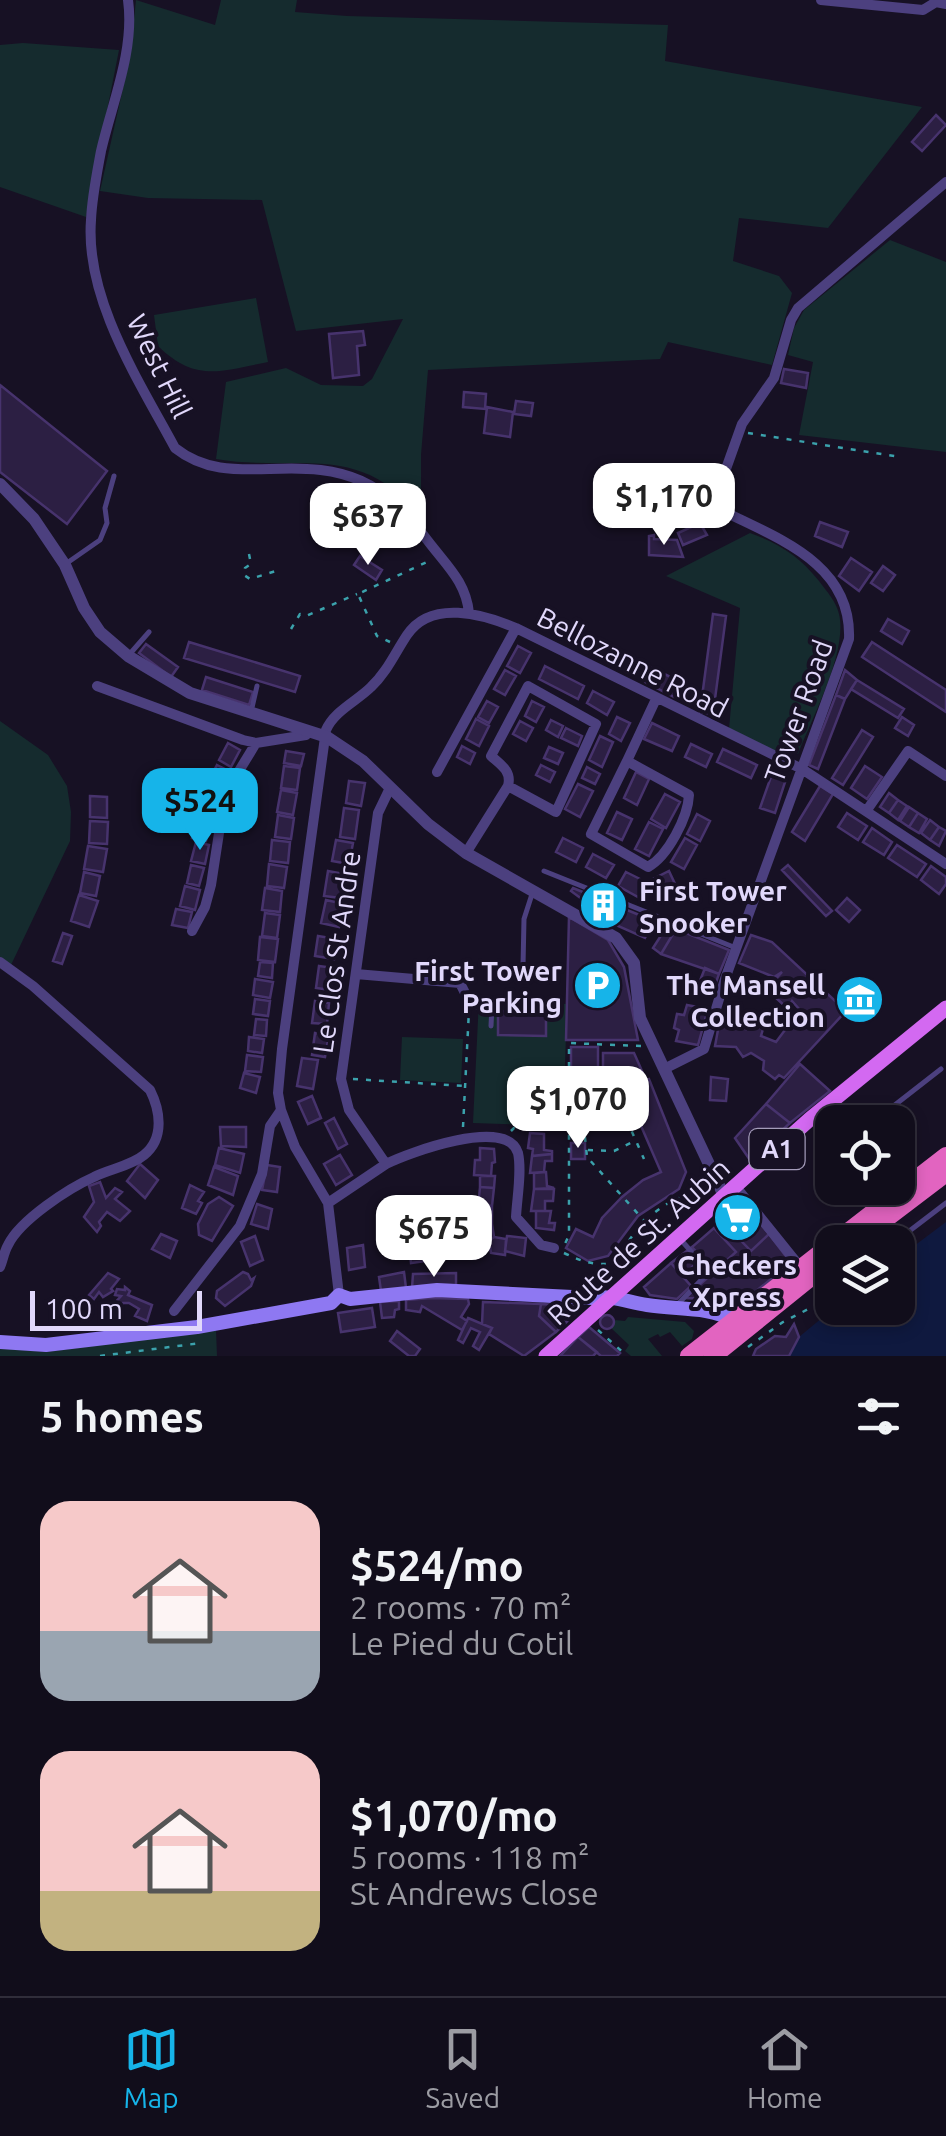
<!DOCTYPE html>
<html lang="en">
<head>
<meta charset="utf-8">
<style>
  body { margin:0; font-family:Ubuntu,sans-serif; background:#1e1b28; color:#f1f3f6; height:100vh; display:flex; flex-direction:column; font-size:38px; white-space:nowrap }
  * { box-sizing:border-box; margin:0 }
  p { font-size:32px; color:#9c9ca3 }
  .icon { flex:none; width:55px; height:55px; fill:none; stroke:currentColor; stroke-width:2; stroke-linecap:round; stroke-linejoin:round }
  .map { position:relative; height:1356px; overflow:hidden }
  .sheet { display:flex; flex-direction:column; background:#110d1b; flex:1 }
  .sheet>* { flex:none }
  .controls { position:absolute; left:815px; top:1105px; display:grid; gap:20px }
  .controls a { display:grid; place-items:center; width:100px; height:100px; border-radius:20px; background:#110d1b; box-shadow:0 5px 15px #0003,0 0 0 2px #302d3a; font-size:50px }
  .scale { position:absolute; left:30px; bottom:25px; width:172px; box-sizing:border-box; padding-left:10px; border:5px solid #e1d8fb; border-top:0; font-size:28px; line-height:35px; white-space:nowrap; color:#e1d8fb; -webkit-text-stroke:8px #171124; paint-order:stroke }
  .price { position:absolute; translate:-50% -85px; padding:0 22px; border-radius:20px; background:#fff; color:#222; font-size:32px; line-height:65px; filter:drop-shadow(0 2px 5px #0008) }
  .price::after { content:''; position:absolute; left:50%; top:60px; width:30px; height:22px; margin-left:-15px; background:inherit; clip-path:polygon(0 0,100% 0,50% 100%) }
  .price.active { background:#16b4e9; color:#111 }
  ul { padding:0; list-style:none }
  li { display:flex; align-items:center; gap:30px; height:250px; padding:0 40px }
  li span { display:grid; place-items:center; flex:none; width:280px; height:200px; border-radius:30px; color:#555 }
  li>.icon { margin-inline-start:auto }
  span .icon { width:120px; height:120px; fill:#fffc; stroke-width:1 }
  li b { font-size:42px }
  h2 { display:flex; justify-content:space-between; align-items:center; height:120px; padding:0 40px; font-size:42px }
  .tabs { display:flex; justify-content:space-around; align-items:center; height:140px; border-top:2px solid #302d3a; background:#110d1b; font-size:28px; color:#9c9ca3 }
  .tabs a { display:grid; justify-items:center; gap:5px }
  .tabs .active { color:#16b4e9 }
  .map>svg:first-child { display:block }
</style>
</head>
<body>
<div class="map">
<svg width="946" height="1356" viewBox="0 0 946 1356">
  <rect width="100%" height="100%" fill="#171124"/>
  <path fill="#152b2e" d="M136,0L215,25L221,0H297L295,12L347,16L668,25L665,61L922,107L828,228L739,218L733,261L779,276L792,293L772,365L668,342L660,359L428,370L421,455V516C357,440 299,473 216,459L226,382L286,368L321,385L363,386L372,379L403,319L296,331L262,200L148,198L100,191L130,57Z
    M23,43L119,50L86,217L0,187V45Z
    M890,240L946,262V452L799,435L813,362L788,355L794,328L804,310Z
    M256,298L268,362C221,371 196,383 158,346L154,315Z
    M750,533C780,544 799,556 819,581C827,592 836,601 839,614C848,651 812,718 798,754L774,751L729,729L740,608L666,576Z
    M0,721L48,755L67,786L71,812L70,841L11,965L0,957Z
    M479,999L567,1004L563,1126L473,1123Z
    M402,1037L463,1039L461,1083L400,1080Z
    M628,1317L685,1322L694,1331L692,1339L682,1346L670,1332L660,1337L658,1334L648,1339L662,1356H631L625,1351L629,1345L611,1328L614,1320L625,1321Z
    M216,1330L217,1356H0V1348L46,1352Z"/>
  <path fill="#0f193f" d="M946,1222V1356H789L799,1337L834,1308H898V1258Z"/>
  <path fill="#2c1f43" stroke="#47336d" stroke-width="2.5" d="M936,115L946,125L922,151L912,142Z
    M363,331L365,345L357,346L359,375L333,378L329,334Z
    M784,369L808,373L806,388L781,383Z
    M0,385L107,471L67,524L0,472Z
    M464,392L486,394L485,409L463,407Z
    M516,401L533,403L531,416L514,414Z
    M487,407L513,412L510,437L484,433Z
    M671,498L680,505L668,521L659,514Z
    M820,522L848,532L842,547L815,536Z
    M700,523L707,535L683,545L678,533Z
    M654,535V539L677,540L683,557L649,555V536Z
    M360,556L382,570L376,580L354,565Z
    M851,558L872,572L859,591L839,576Z
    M883,566L895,575L883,591L871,583Z
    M713,614L726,616L713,714L700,712Z
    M888,619L909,631L902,644L881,631Z
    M189,642L300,676L295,692L184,658Z
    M872,642L946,690V712L862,657Z
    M146,644L178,667L171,677L139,653Z
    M518,646L531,653L520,673L507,666Z
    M545,666L584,686L578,699L539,679Z
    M652,668L683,683L676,698L645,682Z
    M505,670L516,676L505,695L494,689Z
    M845,670L857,680L845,699L836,695Z
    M206,677L253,692L249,705L202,690Z
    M857,680L904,709L898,718L851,689Z
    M593,691L614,702L607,715L587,703Z
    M836,695L845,699L818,769L809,765Z
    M487,701L498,707L489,723L478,717Z
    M532,701L544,707L536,722L525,716Z
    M617,717L630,723L621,741L609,734Z
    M902,717L914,725L908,736L895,728Z
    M476,719L489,726L479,746L466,739Z
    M551,720L563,726L558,737L546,730Z
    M520,721L533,728L526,741L513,734Z
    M652,723L679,736L672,751L644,739Z
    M566,728L582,736L578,746L561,738Z
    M862,730L873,737L843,785L832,778Z
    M600,736L613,742L602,767L589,760Z
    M228,743L240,750L231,767L219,760Z
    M691,744L712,754L706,767L685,757Z
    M462,746L475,753L470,764L457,757Z
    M549,747L563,753L558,764L544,758Z
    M723,749L757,765L751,778L717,762Z
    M286,751L304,754L301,766L284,763Z
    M217,765L229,771L220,788L208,782Z
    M541,765L555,772L550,782L536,775Z
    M284,766L300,768L297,790L281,788Z
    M865,766L882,777L867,799L851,788Z
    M587,767L600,774L595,784L582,778Z
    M773,771L787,776L775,813L760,808Z
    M636,772L649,779L637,805L624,798Z
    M349,781L365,783L361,806L346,803Z
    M578,784L593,791L580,817L565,809Z
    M820,786L833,794L805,841L792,832Z
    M281,790L297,793L293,815L277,812Z
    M889,793L898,800L889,813L880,807Z
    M665,794L680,802L666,828L651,819Z
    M90,796L107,797V818L90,817Z
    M898,800L907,806L898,820L889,813Z
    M909,807L918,813L909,827L900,821Z
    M344,808L359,810L355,839L340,837Z
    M617,812L632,819L622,840L607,833Z
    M198,813L212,816L206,841L192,838Z
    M847,813L867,826L858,840L838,827Z
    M918,813L927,819L919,833L909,827Z
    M697,814L710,821L700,841L687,834Z
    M278,815L294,818L291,839L275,837Z
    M930,820L939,827L930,840L921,833Z
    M90,821L108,822L107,844L89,843Z
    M649,822L663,829L649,856L635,849Z
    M939,827L946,831L939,846L930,840Z
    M872,828L892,842L884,855L863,842Z
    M563,838L583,848L576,862L556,852Z
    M685,838L697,845L684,869L671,862Z
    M272,840L290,842L288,863L270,861Z
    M336,840L353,843L349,864L332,861Z
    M196,842L209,845L205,864L191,861Z
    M897,845L926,864L917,877L888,858Z
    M88,846L107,849L103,872L84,869Z
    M593,854L614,865L606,878L586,867Z
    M269,864L287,867L284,888L267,886Z
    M191,865L204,868L199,886L187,883Z
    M788,865L832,911L826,916L782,870Z
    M931,866L946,877V884L939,894L921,880Z
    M328,871L344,874L341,898L324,896Z
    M669,871L676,886L656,896L649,881Z
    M84,872L100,876L96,896L80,893Z
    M626,872L646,882L638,897L618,886Z
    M185,886L200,890L195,910L180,906Z
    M265,888L282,891L280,912L262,910Z
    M573,888L654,921L645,938L618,926L571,891Z
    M79,895L98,901L89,927L71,921Z
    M847,898L860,910L849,922L836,910Z
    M326,900L344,904L339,927L321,923Z
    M176,909L192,912L188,928L172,925Z
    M265,913L280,915L277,938L262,936Z
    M569,917L608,940L624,967L638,1040H566Z
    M660,923L676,929L661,954L653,948L662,934L656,931Z
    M676,929L729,950L719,974L661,954Z
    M63,933L72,936L62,964L53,961Z
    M751,935L772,942L846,1011L784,1078L779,1075L775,1079L763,1070L764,1061L751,1053L743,1057L736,1047L715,1046L720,1019L746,1029L748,1022L763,1029L761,1036L776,1042L800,1010L792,1001L787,1008L774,996L781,985L774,981L782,972L774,977L739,963Z
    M318,936L337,939L334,959L315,956Z
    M260,937L278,939L275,962L258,960Z
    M260,962L273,963L272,978L258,976Z
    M319,966L334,968L331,990L316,988Z
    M705,968L719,974L713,991L698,986Z
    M255,979L273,982L270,998L253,995Z
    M255,999L270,1001L268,1016L253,1014Z
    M315,1001L329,1003L327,1024L312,1023Z
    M687,1005L708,1009L698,1045L676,1041L679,1030L674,1028L677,1014L684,1015Z
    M498,1011L546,1012V1036L498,1035Z
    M256,1019L267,1020L266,1036L254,1035Z
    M315,1033L329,1035L325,1057L312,1055Z
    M249,1037L264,1039L262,1053L248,1051Z
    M571,1047H598V1074H571Z
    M603,1053H634L646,1080L649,1079L686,1172L679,1189L638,1216L608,1256L588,1261L566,1248L576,1229L593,1237L602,1218L622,1197L643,1180L661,1172L625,1089L631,1087L623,1070L603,1069Z
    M247,1055L263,1057L261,1072L245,1071Z
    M302,1058L318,1060L313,1089L297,1086Z
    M800,1064L830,1091L790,1123L766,1104Z
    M244,1073L260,1077L256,1093L240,1088Z
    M711,1077L728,1079L726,1101L710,1100Z
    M312,1096L321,1118L308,1124L298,1102Z
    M766,1104L790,1123L750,1160L735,1138Z
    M334,1118L347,1144L338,1149L325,1123Z
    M220,1127H246V1147L221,1146Z
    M530,1133L544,1134V1150L552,1151V1154L532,1156L533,1149L528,1148Z
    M571,1143H585V1159H571Z
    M219,1148L244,1154L240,1173L215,1165Z
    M480,1148L494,1149L495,1162L492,1163L491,1176L474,1175L475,1160H480Z
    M552,1154V1161H545L544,1172L530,1173L532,1156Z
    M340,1155L352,1175L336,1185L324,1164Z
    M140,1164L158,1180L145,1198L127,1181Z
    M267,1165L280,1167L277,1192L262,1190Z
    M214,1167L238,1176L233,1195L208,1185Z
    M546,1172L547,1186L554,1188L534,1189V1173Z
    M480,1176H495L494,1188L480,1187Z
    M100,1182L106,1198L115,1188L122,1192L115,1199L130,1211L120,1221L107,1212L99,1222L101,1226L97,1232L84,1217L94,1202L89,1186Z
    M190,1185L204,1192L198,1201L202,1203L196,1214L182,1208Z
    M480,1187L494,1188L492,1206L472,1204L473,1197L479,1198Z
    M534,1189H554L553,1201H545V1211H531Z
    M219,1197L233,1206L212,1241L199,1235L198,1224L208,1204Z
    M257,1204L272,1209L268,1229L251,1224Z
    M472,1204L492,1206V1224L478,1223L479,1211H474Z
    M741,1206H746L769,1234L751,1251L722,1221Z
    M536,1211H551L549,1223H555L554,1230L536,1228Z
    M722,1221L751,1251L769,1234L791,1263L745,1300L685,1298L736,1252L714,1228Z
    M478,1223L492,1224L494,1237L479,1249L475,1243Z
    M714,1228L736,1252L714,1272L692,1247Z
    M161,1234L177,1241L170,1258L152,1249Z
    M255,1236L263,1260L250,1266L241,1242Z
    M507,1236L526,1238L524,1256L505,1251Z
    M494,1237L506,1239L505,1255L491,1253L490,1247L484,1254L479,1249Z
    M426,1242V1261L411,1263L409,1244Z
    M363,1245L365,1267L349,1270L347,1248Z
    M692,1247L702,1258L692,1267L695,1270L684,1278L671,1263Z
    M671,1263L691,1286L677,1299L650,1295L644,1287Z
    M243,1272L248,1274L251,1280L254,1278L251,1286L225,1306L216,1298L217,1291Z
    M404,1272L406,1288L381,1291L379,1277Z
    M108,1273L119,1279L111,1289L113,1291L103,1297L99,1292L94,1299L89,1295Z
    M456,1273V1286L412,1288L413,1274Z
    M125,1287L130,1291L128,1295L152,1305L147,1321L135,1316L139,1309L129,1303H123L120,1308L112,1306L121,1296L115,1295L117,1289L125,1290Z
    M431,1298L468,1299L469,1304L461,1317L467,1321L462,1330L422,1306L420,1312L406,1310V1300Z
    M399,1301V1309L395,1310L394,1317L382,1318L380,1302Z
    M483,1302L541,1304L539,1316L556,1332L524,1356L489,1334L492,1328L482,1324Z
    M541,1304L575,1306L578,1311L556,1332L539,1316Z
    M372,1308L375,1327L341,1332L338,1313Z
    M600 1322a7 7 0 1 1 14 0a7 7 0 1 1-14 0Z
    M468,1318L492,1328L479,1350L473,1346L480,1332L471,1328L463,1343L458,1340Z
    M794,1324L799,1337L789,1356H753L756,1349L775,1336L786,1337Z
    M589,1327L620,1353L617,1356H601L578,1337Z
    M397,1331L420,1349L415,1356H409L390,1341Z
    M578,1337L597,1352L593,1356H560Z"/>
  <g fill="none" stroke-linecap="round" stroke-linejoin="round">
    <path stroke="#3ba2ac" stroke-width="2.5" stroke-dasharray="5 8" stroke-linecap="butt" d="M748,433L900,457
      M249,554L251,564L245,568L244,575L250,579L279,570
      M291,629L300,614L306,616L357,594
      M390,642L377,636L358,594L429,561
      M641,1046L569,1043V1129L584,1128L587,1157L657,1235
      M600,1076C601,1088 601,1096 592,1105L578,1104L576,1096L582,1086C592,1086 604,1085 613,1089L644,1159
      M353,1079L464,1086
      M585,1082V1093L589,1095L584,1100L582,1096L585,1093
      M463,1127L469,1010
      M584,1127V1100
      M511,1131L514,1128L569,1129V1235L564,1246
      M588,1150L614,1151L637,1140
      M564,1253C583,1262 595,1266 616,1263L622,1268
      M616,1263C630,1234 653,1206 685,1196C693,1193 701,1194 709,1191
      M598,1330L627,1356
      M748,1347L783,1322L832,1297
      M100,1356L201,1343"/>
    <path stroke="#4c407f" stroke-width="5" d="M67,563L100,540L107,523L105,508L114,476
      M128,656L149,632
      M251,712L257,686
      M544,871L736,948
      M523,966L524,919L533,891
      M481,1005H492L491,1026
      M873,1122L941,1069
      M895,1242L946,1203
      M676,1306L709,1272L682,1241"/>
    <path stroke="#4c407f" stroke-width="10" d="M128,0C135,50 112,103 101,151C97,173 92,197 91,220C85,299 139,381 175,448C204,471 235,470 270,469C347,465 382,480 428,541C447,566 466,582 469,613
      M821,0L923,10L936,2L946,4
      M97,686L243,740L256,743L306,735L310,731
      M627,761L591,834L648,867C668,856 688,817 689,795L627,761L656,699
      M437,772L516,628
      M867,810L908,751L946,776
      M466,853L508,786C512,771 501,765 491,756L528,686L596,724L556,812L508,786
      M192,931L205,907L211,885L225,794L256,743
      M0,962L33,986L150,1090C160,1110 165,1138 144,1155C131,1166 109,1169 94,1177C69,1188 20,1220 8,1245C4,1252 3,1260 0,1267
      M356,974L460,983L469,1001L479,1005
      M664,1069L704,1049L725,979L849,639C852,564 779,539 723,511L717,494L742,424L774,378L791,320L798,308L946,182
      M386,1164C408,1153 507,1116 518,1153C522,1171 517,1198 516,1217L541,1245L554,1248
      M736,1187L801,1268
      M328,1203L386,1164L349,1110L341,1079L378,813L390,788
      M339,1295L328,1203L295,1147L281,1110L278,1093L282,1049L326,730C334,711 357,701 371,687C387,672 395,653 407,635C431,599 483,614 516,628L802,769L946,864
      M174,1311L240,1226L262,1174L270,1126L281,1110"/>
    <path stroke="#4c407f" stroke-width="12" d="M0,484L34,519L65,565L84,608L100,632L128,656L190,693L327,737L363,761L428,824L466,853L616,938L634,963L640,1018L725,1198"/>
    <path stroke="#8e78f2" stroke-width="14" d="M0,1342L46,1345L197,1327L331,1303L339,1295L350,1299L437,1290L592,1298C613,1295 627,1302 647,1305C677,1310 707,1306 734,1320"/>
    <path stroke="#d369f1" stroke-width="15" d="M546,1356L810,1119L946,1008"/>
    <path stroke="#e264c0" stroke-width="18" d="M835,1242L946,1156
      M855,1242L946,1173
      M689,1356L832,1244
      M713,1356L832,1260"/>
  </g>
  <defs>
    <symbol id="building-disc" viewBox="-11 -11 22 22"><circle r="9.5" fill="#16b4e9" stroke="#171124"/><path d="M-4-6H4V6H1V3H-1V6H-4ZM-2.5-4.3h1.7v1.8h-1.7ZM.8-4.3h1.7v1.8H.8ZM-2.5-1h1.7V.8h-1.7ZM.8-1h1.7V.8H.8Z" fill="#fff"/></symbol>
    <symbol id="parking-disc" viewBox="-11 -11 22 22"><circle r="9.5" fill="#16b4e9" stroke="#171124"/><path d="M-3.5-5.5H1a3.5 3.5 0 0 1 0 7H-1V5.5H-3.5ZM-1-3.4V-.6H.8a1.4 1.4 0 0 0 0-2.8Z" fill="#fff"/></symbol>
    <symbol id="museum-disc" viewBox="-11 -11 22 22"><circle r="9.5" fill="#16b4e9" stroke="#171124"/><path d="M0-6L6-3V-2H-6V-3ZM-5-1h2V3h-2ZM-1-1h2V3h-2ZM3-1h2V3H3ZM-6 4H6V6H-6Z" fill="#fff"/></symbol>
    <symbol id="supermarket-disc" viewBox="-11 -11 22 22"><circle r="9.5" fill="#16b4e9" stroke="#171124"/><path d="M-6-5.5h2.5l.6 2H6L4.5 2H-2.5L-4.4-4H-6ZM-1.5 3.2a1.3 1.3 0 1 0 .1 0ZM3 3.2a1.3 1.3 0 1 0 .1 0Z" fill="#fff"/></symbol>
  </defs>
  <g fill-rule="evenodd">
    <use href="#building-disc" x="576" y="878" width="55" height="55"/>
    <use href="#parking-disc" x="570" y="958" width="55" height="55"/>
    <use href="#museum-disc" x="832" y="972" width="55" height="55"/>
    <use href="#supermarket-disc" x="710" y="1190" width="55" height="55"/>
  </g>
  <g text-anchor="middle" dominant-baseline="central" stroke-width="8" stroke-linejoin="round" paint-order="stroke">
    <rect fill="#171124" stroke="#a49cba" stroke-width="2.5" x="749.5" y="1129" width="55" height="40" rx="8"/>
    <g font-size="25" font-weight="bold" fill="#e1d8fb">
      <text x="777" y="1149">A1</text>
    </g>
    <g font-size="28" fill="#e1d8fb" stroke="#171124">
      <text transform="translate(160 366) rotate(64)">West Hill</text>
      <text transform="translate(633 662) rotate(27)">Bellozanne Road</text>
      <text transform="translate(798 711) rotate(-70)">Tower Road</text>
      <text transform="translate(336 952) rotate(-82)">Le Clos St Andre</text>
      <text transform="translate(638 1241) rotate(-42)">Route de St. Aubin</text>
    </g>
    <g font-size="28" font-weight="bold" fill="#e1d8fb" stroke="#171124" text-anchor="end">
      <text x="639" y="890" text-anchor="start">First Tower<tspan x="639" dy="32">Snooker</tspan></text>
      <text x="562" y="970">First Tower<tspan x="562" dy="32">Parking</tspan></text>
      <text x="825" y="984">The Mansell<tspan x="825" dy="32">Collection</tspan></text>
      <text x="737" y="1264" text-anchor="middle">Checkers<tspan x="737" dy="32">Xpress</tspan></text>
    </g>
  </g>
</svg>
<div class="controls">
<a><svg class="icon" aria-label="locate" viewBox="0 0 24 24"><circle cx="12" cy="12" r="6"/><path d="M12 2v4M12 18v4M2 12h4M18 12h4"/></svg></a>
<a><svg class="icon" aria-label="layers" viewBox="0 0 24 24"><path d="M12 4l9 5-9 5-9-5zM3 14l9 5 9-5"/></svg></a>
</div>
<div class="scale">100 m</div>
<b class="price" style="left:664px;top:548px">$1,170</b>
<b class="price" style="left:368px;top:568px">$637</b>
<b class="price active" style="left:200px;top:853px">$524</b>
<b class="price" style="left:578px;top:1151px">$1,070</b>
<b class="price" style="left:434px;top:1280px">$675</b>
</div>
<section class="sheet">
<h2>5 homes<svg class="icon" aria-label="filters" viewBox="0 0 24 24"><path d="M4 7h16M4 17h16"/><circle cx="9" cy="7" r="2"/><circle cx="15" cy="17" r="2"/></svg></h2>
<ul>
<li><span style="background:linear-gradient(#f6c9c9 65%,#9aa5b1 0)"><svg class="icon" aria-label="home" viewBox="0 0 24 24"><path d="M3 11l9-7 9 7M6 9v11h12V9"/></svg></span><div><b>$524/mo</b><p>2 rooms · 70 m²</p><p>Le Pied du Cotil</p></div></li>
<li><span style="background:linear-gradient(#f6c9c9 70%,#c2b280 0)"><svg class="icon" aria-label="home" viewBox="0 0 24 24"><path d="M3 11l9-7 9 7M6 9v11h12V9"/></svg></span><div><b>$1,070/mo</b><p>5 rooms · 118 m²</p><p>St Andrews Close</p></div></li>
</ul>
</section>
<nav class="tabs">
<a class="active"><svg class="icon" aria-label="map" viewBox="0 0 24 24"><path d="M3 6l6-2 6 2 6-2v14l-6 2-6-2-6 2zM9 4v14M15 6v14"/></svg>Map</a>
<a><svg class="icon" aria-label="saved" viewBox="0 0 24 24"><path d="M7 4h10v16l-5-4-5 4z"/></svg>Saved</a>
<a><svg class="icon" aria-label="home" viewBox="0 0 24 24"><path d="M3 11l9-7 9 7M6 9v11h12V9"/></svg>Home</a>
</nav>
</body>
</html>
